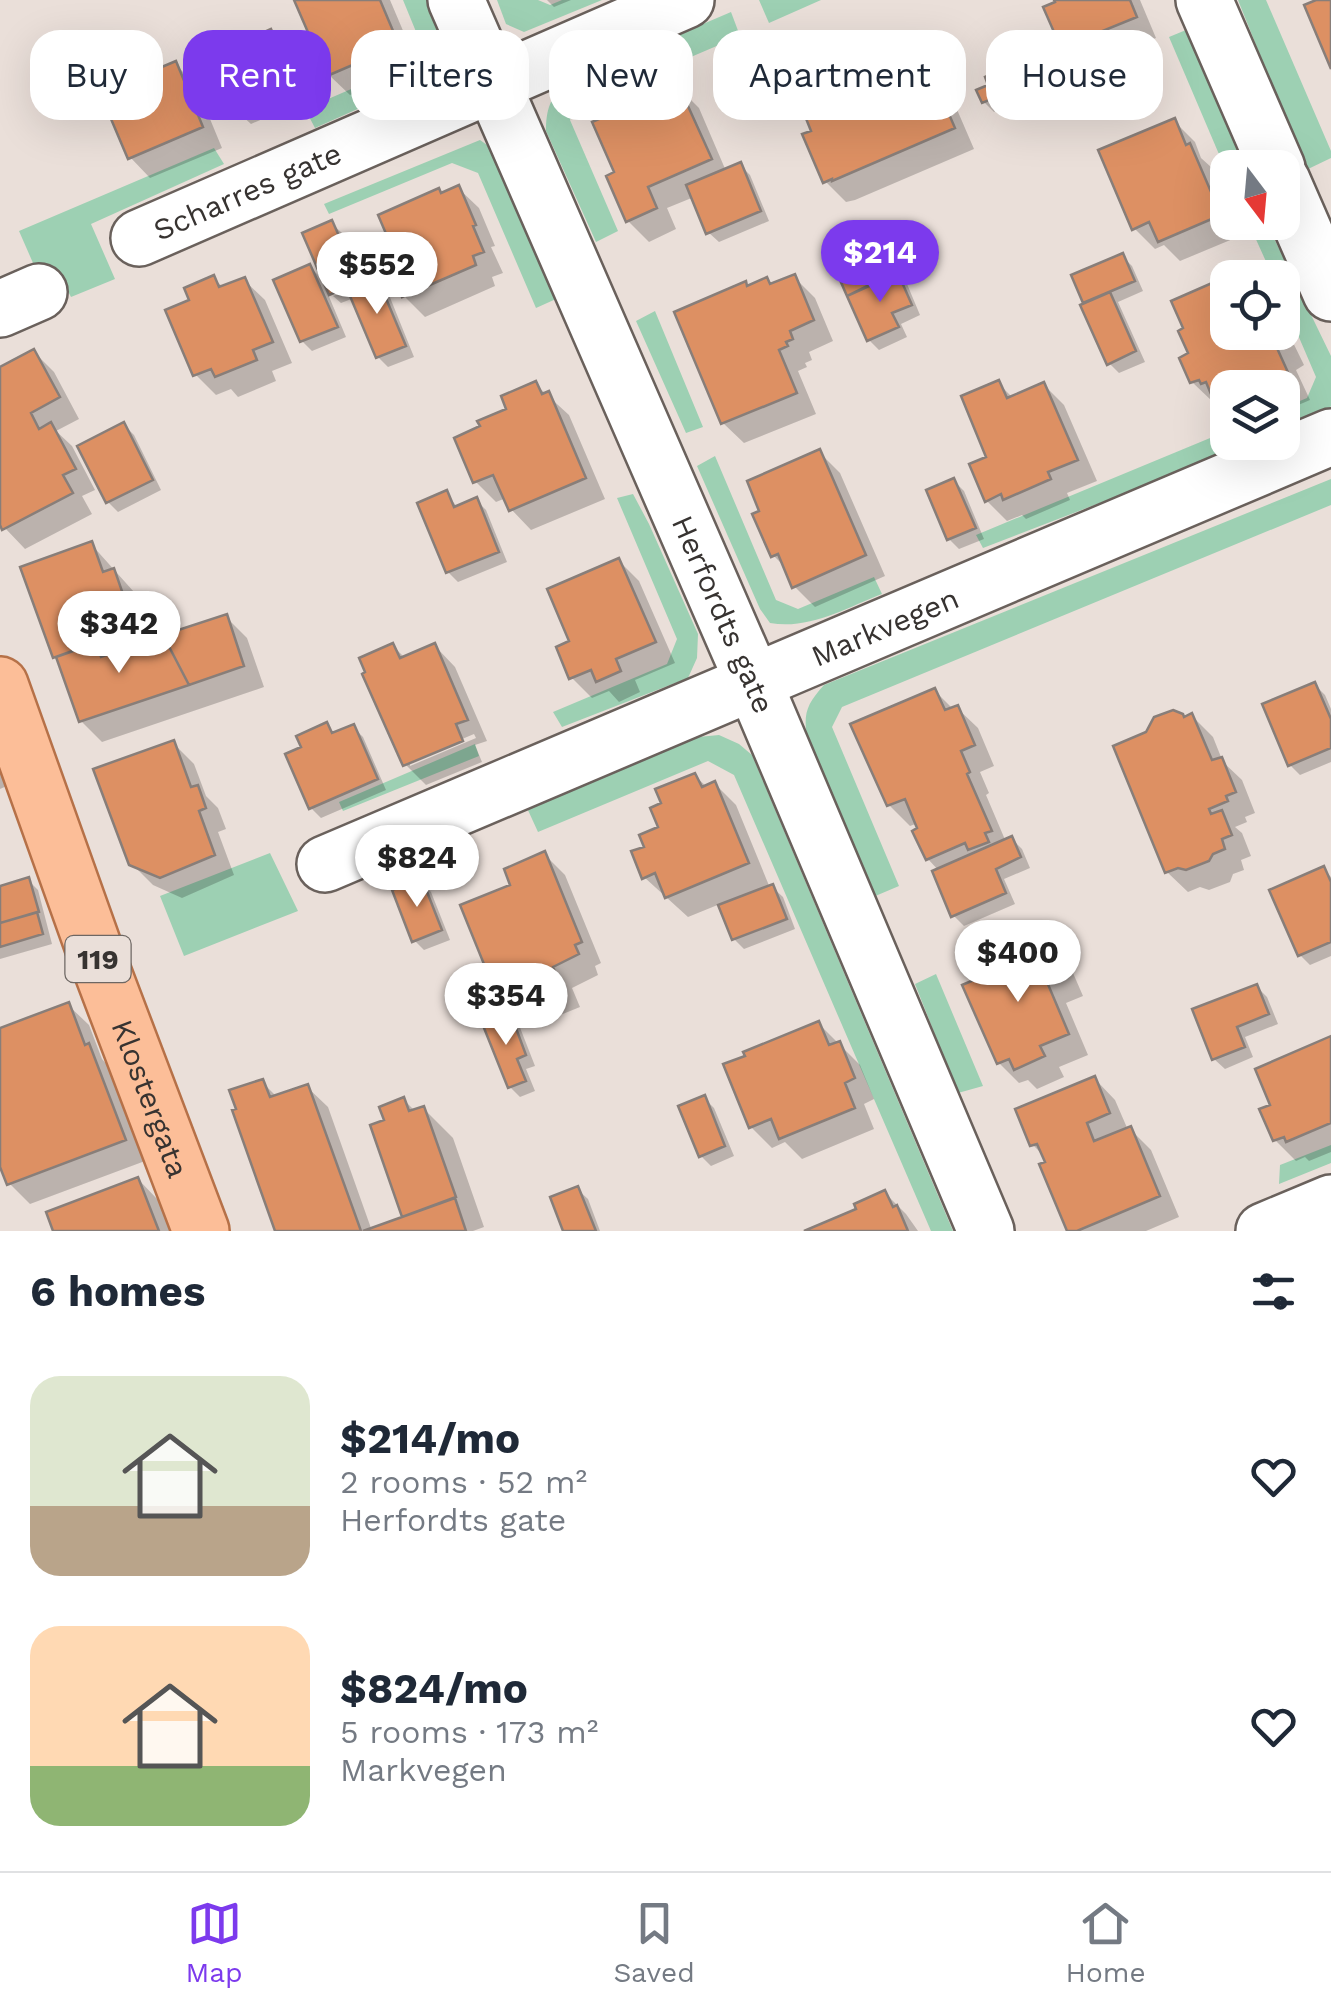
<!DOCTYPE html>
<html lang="en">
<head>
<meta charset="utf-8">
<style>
  body { margin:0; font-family:"Work Sans",sans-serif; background:#f2f2f3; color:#1f2937; height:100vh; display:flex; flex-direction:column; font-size:38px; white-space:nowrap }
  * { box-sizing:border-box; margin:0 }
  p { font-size:32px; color:#747a83 }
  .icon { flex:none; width:55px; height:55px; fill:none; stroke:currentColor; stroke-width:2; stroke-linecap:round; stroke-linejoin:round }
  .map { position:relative; height:1231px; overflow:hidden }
  .side { display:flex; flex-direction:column; background:#fff; flex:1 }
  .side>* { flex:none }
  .guide { position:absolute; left:30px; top:30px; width:1272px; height:90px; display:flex; gap:20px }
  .needle { width:65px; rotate:164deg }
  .tools { position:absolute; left:1210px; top:150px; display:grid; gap:20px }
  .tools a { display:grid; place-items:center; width:90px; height:90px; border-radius:20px; background:#fff; box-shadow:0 10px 40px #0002; font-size:50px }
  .price { position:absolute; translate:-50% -85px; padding:0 22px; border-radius:35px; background:#fff; color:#222; font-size:32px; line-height:65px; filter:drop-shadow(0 2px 5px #0008) }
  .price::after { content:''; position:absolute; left:50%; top:60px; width:30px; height:22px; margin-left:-15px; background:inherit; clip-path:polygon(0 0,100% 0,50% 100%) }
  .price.selected { background:#7c3aed; color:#fff }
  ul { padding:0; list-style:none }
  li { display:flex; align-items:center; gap:30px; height:250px; padding:0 30px }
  li span { display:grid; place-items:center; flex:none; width:280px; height:200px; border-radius:30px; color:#555 }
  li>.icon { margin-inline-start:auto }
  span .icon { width:120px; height:120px; fill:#fffc; stroke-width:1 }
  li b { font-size:42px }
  h2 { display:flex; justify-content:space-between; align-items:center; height:120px; padding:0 30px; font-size:42px }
  .tag { padding:0 35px; border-radius:30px; background:#fff; box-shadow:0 10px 40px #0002; font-size:35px; line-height:90px }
  .tag.selected { background:#7c3aed; color:#fff }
  .menu { display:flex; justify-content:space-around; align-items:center; height:140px; border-top:2px solid #e0e1e3; background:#fff; font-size:28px; color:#747a83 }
  .menu a { display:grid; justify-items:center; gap:5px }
  .menu .selected { color:#7c3aed }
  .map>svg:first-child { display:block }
</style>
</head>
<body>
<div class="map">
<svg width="1331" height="1231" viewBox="0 0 1331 1231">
  <rect width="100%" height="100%" fill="#eadfd9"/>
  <path fill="#9dd0b3" d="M403,0H430L444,43L442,59L427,78L315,128L305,109L409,64L420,53L419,39Z
    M497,0H538L550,5L562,0H602L524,32L506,24Z
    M759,0H821L769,23Z
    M1238,0H1266L1331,151V158L1306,170Z
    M731,12L740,36L574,107L570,120L618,231L596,242L546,131C546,110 550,98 565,83Z
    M1186,30L1245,167L1228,168L1227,173L1169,37Z
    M480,140L494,150L556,299L536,308L478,173L452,163L329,214L324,204Z
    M214,148L224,164L91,224L115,279L71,297L58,272L40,279L19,231Z
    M1268,226L1331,356V406L1327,412L1283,432V408L1307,398L1316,377L1283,300L1282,278L1273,277L1254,235Z
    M655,311L703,427L686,433L636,321Z
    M1227,431L1228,442L1255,443L983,548L976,535Z
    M715,456L776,600L798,609L874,577L882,594C846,608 809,630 770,623L760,609L697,466Z
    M1331,479V505L842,707L832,727L899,886L873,897L808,743C803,715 805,706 824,685Z
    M633,494L649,524L698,634L697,658L688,678L562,727L553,712L667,664L677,639L617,498Z
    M719,735L739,744L752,755L953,1231H931L734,775L708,761L538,832L527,808L688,738Z
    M475,744L479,756L343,811L339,802Z
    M270,853L298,911L184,956L160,896Z
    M936,974L983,1086L958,1093L915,984Z
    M1331,1145V1163L1279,1184L1280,1165Z"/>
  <path fill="#0003" fill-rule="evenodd" d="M297,0H390L418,66L350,95L329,75Z
    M547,0H571L554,7Z
    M1057,0H1140L1156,38L1083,68L1063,47Z
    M271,32L281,42L306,100L251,124L240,114Z
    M877,56L891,70L922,57L943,77L974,149L855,200L846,202L825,181L842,91Z
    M1027,60L1037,70L1052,100L1012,119L1002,109L994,112L984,102Z
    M175,64L196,85L222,148L150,178L130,157Z
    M678,87L699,108L726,171L740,165L750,175L769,221L719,242L708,232L694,197L667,208L676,229L649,242L628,221L618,173Z
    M1174,121L1195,142L1201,158L1211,167L1228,207V222H1234L1240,236L1180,261L1164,245L1155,249L1134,228Z
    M458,188L479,208L495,246L491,247L503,273L492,277L495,286L425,317L404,296L402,265L442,195Z
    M331,223L342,233L361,278L332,291V294L325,287L346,337L312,351L302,341L310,267L326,283Z
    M858,235L868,245L883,280L897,274L907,284L920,315L901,324L907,337L879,350L869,340Z
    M1122,256L1132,266L1143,291L1118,302L1145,362L1119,373L1109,363L1075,276Z
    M794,277L815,298L833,341L809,352L812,360L805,363L807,367L798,371L816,414L744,443L723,423L766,280L772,286Z
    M213,278L224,288L244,280L265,300L292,363L272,371L276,381L238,397L231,389L216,395L195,374L193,302Z
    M377,280L387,290L414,357L388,367L378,357L354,298L341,303L333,296Z
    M1282,320L1304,365L1296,370L1310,400L1282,412V388H1228V417L1220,409L1217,401L1213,402L1192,382L1228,332H1282Z
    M34,352L54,372L79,419L56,431L72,446L95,490L82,496L92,514L25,549L5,528L0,520V370Z
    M998,383L1013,398L1044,385L1064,405L1097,481L1067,493L1070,500L1026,519L1022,515L1007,521L987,501Z
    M535,384L569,415L605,499L531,530L511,509L506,498L496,502L475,481L483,428L510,410Z
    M124,425L134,435L161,490L118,512L108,502Z
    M819,452L840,473L885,576L815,607L794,586L787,569L774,556Z
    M954,481L964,491L984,539L959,549L949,539Z
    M446,493L458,508L476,500L486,510L507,562L458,582L448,572Z
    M91,544L134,592L143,618L133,622L141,646L226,617L247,638L264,687L102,742L81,721L61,662L55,657Z
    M619,561L639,581L675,663L635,680L640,692L619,702L609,691L592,698L572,678L573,642Z
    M393,646L405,658L435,646L455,667L487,741L475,745L482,762L426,785L406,765ZM474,734L476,738L410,766V761Z
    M1315,685L1325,695L1331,709V762L1300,775L1290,765Z
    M934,690L953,709L957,708L978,728L994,766L980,772L989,793L986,795L1006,842L1012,839L1022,849L1030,868L1004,879L1015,904L964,926L953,915L939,871L928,859L918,823L910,826L889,805Z
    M1192,716L1213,737L1223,762L1242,780L1255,813L1245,817L1247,822L1235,827L1242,833L1251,856L1241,860L1244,870L1233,874L1230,882L1209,890L1200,887L1188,892L1167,872L1185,720Z
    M326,725L336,735L353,727L363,737L386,790L321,818L311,808L304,749Z
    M173,743L194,764L206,796L218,808L226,829L218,832L234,875L182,898L153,885L131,863Z
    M0,761L9,785L0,789Z
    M695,776L707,787L715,784L736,805L770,888L772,887L783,897L795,929L744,949L734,939L720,904L688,917L644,877L647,848L661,828L664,805Z
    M544,854L565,875L601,963L595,966L598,975L572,988L580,1007L548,1020L532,1004L521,1009L492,978L513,886Z
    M1323,869L1331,877V956L1310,965L1300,955Z
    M28,880L38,890L52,944L0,959V888Z
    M421,882L431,892L450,940L424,950L414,940Z
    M1020,944L1037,960L1052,953L1073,973L1083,996L1066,1003L1088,1055L1059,1067L1064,1077L1037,1089L1028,1080L1019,1083L999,1063V972Z
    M1256,986L1267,997L1278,1024L1245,1037L1253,1057L1225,1069L1214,1059Z
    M68,1005L89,1025L102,1059L109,1067L145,1161L30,1204L9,1183L0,1160V1031Z
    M509,1015L519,1025L535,1066L526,1069L535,1091L520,1097L510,1087Z
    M819,1024L860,1065L874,1099L864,1104L874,1129L802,1159L785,1142L772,1148L751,1127Z
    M1331,1039V1152L1309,1161L1305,1157L1296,1161L1275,1140L1274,1106Z
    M1095,1079L1115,1100L1128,1130L1130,1129L1151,1150L1179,1217L1146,1231H1070L1045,1157L1033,1145Z
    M262,1082L277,1097L307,1087L328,1107L372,1231H278Z
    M704,1098L714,1108L734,1156L711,1166L701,1156Z
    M404,1100L415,1111L423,1108L453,1138L484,1227L473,1231H373L407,1218L404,1216L387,1121Z
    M138,1179L158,1200L170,1231H55Z
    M577,1189L588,1199L600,1231H566Z
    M885,1193L906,1214L918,1231H810L859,1210Z"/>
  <path fill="#dd9063" stroke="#887e79" stroke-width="2.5" d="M294,0H380L399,45L327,76Z
    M1054,0H1130L1137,17L1061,48L1043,7L1055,2Z
    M1316,0H1331V69L1304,5Z
    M271,29L298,89L238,115L212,55Z
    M877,53L885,69L923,54L955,128L832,181V179L823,183L802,134L811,131L801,106L839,89L832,73Z
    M1028,57L1043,90L1000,110L994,98L982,103L976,90L988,85L985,77Z
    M176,61L203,127L128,159L100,93Z
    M678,84L712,159L648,187L657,208L626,222L606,176L614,172L592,122Z
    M1175,118L1186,145L1190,143L1221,215L1158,242L1149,222L1132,230L1098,150Z
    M741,162L761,211L706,234L686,185Z
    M459,185L476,225L473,226L484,252L473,256L476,265L402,297L390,268L399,264L378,215L439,188L441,193Z
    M332,220L359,282L329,295L302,233Z
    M859,232L880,281L847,296L826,248Z
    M1123,253L1135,281L1083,303L1071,275Z
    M310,264L338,327L300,342L273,280Z
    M1244,269L1247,278H1228V332H1280L1285,344L1277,348L1291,379L1271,388H1228V406L1218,411L1206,382L1201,384L1199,380L1190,383L1179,358L1188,353L1178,331L1183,328L1171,301Z
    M897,271L912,305L892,313L899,327L867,341L847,296Z
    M795,274L814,320L790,331L793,339L786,342L788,346L779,350L797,393L721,424L674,312L746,281L747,286L767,277L770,284Z
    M214,275L219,287L245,277L273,342L253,350L257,360L215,377L211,369L193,376L165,310L189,300L184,288Z
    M377,277L406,346L376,358L347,289Z
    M1110,292L1136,351L1107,365L1080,305Z
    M34,349L60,397L31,413L39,429L51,422L76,469L63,475L73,493L2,530L0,525V367Z
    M999,380L1007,398L1044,382L1078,460L1048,472L1051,479L1003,500L1001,494L985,502L969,464L986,457L961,396Z
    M536,381L542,394L549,391L586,478L509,511L493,475L473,483L454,438L480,426L477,421L506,409L501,396Z
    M124,422L153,480L106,503L77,446Z
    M820,449L866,555L792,588L778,554L771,557L752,514L759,511L747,481Z
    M954,478L976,528L947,540L926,490Z
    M447,490L454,507L477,497L499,552L446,573L417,503Z
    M92,541L103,572L114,568L124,597L114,601L125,632L53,658L20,567Z
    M619,558L656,642L616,659L621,671L596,682L591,670L569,679L556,647L569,641L547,589Z
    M227,614L244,666L189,685L163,635Z
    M163,635L189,685L79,722L56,657L96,643L101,657Z
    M393,643L400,658L435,643L468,720L456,724L463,741L403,766L362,674L365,672L359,658Z
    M1315,682L1331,719V748L1288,766L1262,704Z
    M935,688L945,710L958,705L975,745L961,751L970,772L967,774L992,831L985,833L989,842L968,850L965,843L926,860L912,831L917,828L905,799L887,806L850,724Z
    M1173,710L1183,714L1184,717L1192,713L1212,760L1222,757L1236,792L1226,796L1228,801L1209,809L1211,814L1222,810L1232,835L1222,839L1225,849L1213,854L1209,861L1186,870L1178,868L1165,873L1113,746L1146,732L1154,717Z
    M327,722L332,733L354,724L378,779L309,809L285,754L301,747L296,736Z
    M174,740L191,787L198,785L206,808L199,811L215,855L160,878L129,865L93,769Z
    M695,773L702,787L715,781L749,863L665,898L655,873L642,879L631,851L644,847L639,835L658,827L650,808L661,803L655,789Z
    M1012,836L1021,857L996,869L1006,893L951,917L932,871Z
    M545,851L582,942L575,945L579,954L553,967L561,986L525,1001L517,981L498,990L493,978L490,979L460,905L510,885L504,869Z
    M1324,866L1331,882V942L1298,956L1269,890Z
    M29,877L39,912L0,923V886Z
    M422,879L442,930L412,942L392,890Z
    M773,884L787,919L732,940L718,905Z
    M37,912L43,934L0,947V923Z
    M1020,941L1027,957L1035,954L1037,957L1053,950L1064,975L1047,982L1069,1034L1040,1046L1045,1056L1014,1070L1009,1059L997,1064L962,985L995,971L989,955Z
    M1257,984L1269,1014L1237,1027L1245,1047L1212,1060L1192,1009Z
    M69,1002L85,1045L89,1043L126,1140L7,1185L0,1167V1028Z
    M510,1012L526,1055L517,1059L526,1081L508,1088L482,1023Z
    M819,1021L829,1045L840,1041L855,1078L845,1083L855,1108L779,1139L771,1119L749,1128L723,1064L745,1056L743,1052Z
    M1331,1036V1123L1286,1142L1284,1137L1273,1141L1259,1109L1270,1105L1255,1069Z
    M1095,1076L1110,1113L1087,1123L1094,1141L1131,1126L1160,1196L1077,1231H1067L1039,1164L1045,1162L1037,1144L1030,1146L1015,1109Z
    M263,1079L270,1097L308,1084L361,1231H275L232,1110L236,1109L229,1090Z
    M705,1095L725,1146L699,1157L678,1106Z
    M404,1097L409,1111L424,1106L456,1197L402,1217L370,1125L384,1120L379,1107Z
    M138,1177L159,1231H53L46,1212Z
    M578,1186L596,1231H563L550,1197Z
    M885,1190L893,1207L897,1205L908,1231H804L856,1209L854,1204Z
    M455,1198L466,1231H363L402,1217Z"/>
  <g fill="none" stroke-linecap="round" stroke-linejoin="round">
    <defs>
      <g id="minor">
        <path id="s1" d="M456,0L753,681L986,1231"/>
        <path d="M1204,0L1277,168"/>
        <path d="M1282,181L1331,293"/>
        <path id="s2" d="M139,238L686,0"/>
        <path d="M0,309L39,292"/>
        <path id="s3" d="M325,864L1331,437"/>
        <path d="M1264,1231L1331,1203"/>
      </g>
      <g id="major">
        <path id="s4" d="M0,685L97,957L201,1231"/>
      </g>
    </defs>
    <use href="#minor" stroke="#6a615c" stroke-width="60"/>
    <use href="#major" stroke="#b67148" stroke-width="60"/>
    <use href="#minor" stroke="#fff" stroke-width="55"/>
    <use href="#major" stroke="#fcbe98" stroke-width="55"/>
  </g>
  <g text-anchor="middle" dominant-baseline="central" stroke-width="8" stroke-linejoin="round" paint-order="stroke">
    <rect fill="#eadfd9" stroke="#6d6763" stroke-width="2.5" x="65.5" y="936" width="65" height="46" rx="8"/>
    <g font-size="28" font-weight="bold" fill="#373331">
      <text x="98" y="959">119</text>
    </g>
    <g font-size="30" fill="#373331" stroke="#eadfd9">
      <text stroke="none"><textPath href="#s2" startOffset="118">Scharres gate</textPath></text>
      <text stroke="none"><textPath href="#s1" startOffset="670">Herfordts gate</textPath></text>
      <text stroke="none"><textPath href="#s3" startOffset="608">Markvegen</textPath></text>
      <text stroke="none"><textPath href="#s4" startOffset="440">Klostergata</textPath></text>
    </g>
  </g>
</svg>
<div class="tools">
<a><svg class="needle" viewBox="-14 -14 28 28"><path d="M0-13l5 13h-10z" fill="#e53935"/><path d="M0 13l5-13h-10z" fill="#747a83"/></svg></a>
<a><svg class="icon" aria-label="locate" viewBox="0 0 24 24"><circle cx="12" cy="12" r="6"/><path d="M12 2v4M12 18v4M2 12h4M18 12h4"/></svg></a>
<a><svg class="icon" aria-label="layers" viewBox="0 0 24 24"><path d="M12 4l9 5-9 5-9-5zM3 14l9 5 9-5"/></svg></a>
</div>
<b class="price selected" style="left:880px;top:305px">$214</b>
<b class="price" style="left:377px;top:317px">$552</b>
<b class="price" style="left:119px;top:676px">$342</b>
<b class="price" style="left:417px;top:910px">$824</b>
<b class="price" style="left:1018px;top:1005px">$400</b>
<b class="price" style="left:506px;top:1048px">$354</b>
<div class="guide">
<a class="tag">Buy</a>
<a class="tag selected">Rent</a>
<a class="tag">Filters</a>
<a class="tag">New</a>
<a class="tag">Apartment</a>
<a class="tag">House</a>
</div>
</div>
<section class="side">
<h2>6 homes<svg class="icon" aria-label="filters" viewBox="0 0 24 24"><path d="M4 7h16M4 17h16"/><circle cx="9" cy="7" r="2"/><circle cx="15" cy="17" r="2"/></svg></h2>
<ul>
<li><span style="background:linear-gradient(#dfe7d0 65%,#b9a48a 0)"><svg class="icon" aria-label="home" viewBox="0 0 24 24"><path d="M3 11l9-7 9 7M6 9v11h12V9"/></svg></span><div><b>$214/mo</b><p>2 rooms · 52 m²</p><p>Herfordts gate</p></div><svg class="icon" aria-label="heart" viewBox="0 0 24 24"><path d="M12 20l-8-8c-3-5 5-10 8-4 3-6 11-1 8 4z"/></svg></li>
<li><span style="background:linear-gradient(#ffd9b3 70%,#8fb573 0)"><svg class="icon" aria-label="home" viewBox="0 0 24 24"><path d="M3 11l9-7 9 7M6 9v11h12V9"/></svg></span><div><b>$824/mo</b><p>5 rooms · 173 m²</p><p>Markvegen</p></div><svg class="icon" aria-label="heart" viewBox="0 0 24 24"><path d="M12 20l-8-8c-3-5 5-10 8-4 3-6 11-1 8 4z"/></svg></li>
</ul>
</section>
<nav class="menu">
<a class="selected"><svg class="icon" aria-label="map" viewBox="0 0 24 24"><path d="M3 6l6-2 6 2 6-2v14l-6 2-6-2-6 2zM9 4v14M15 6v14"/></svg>Map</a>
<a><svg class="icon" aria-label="saved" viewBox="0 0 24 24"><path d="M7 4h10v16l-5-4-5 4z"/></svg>Saved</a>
<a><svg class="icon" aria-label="home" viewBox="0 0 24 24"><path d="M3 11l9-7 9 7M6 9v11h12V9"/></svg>Home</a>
</nav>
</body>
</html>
